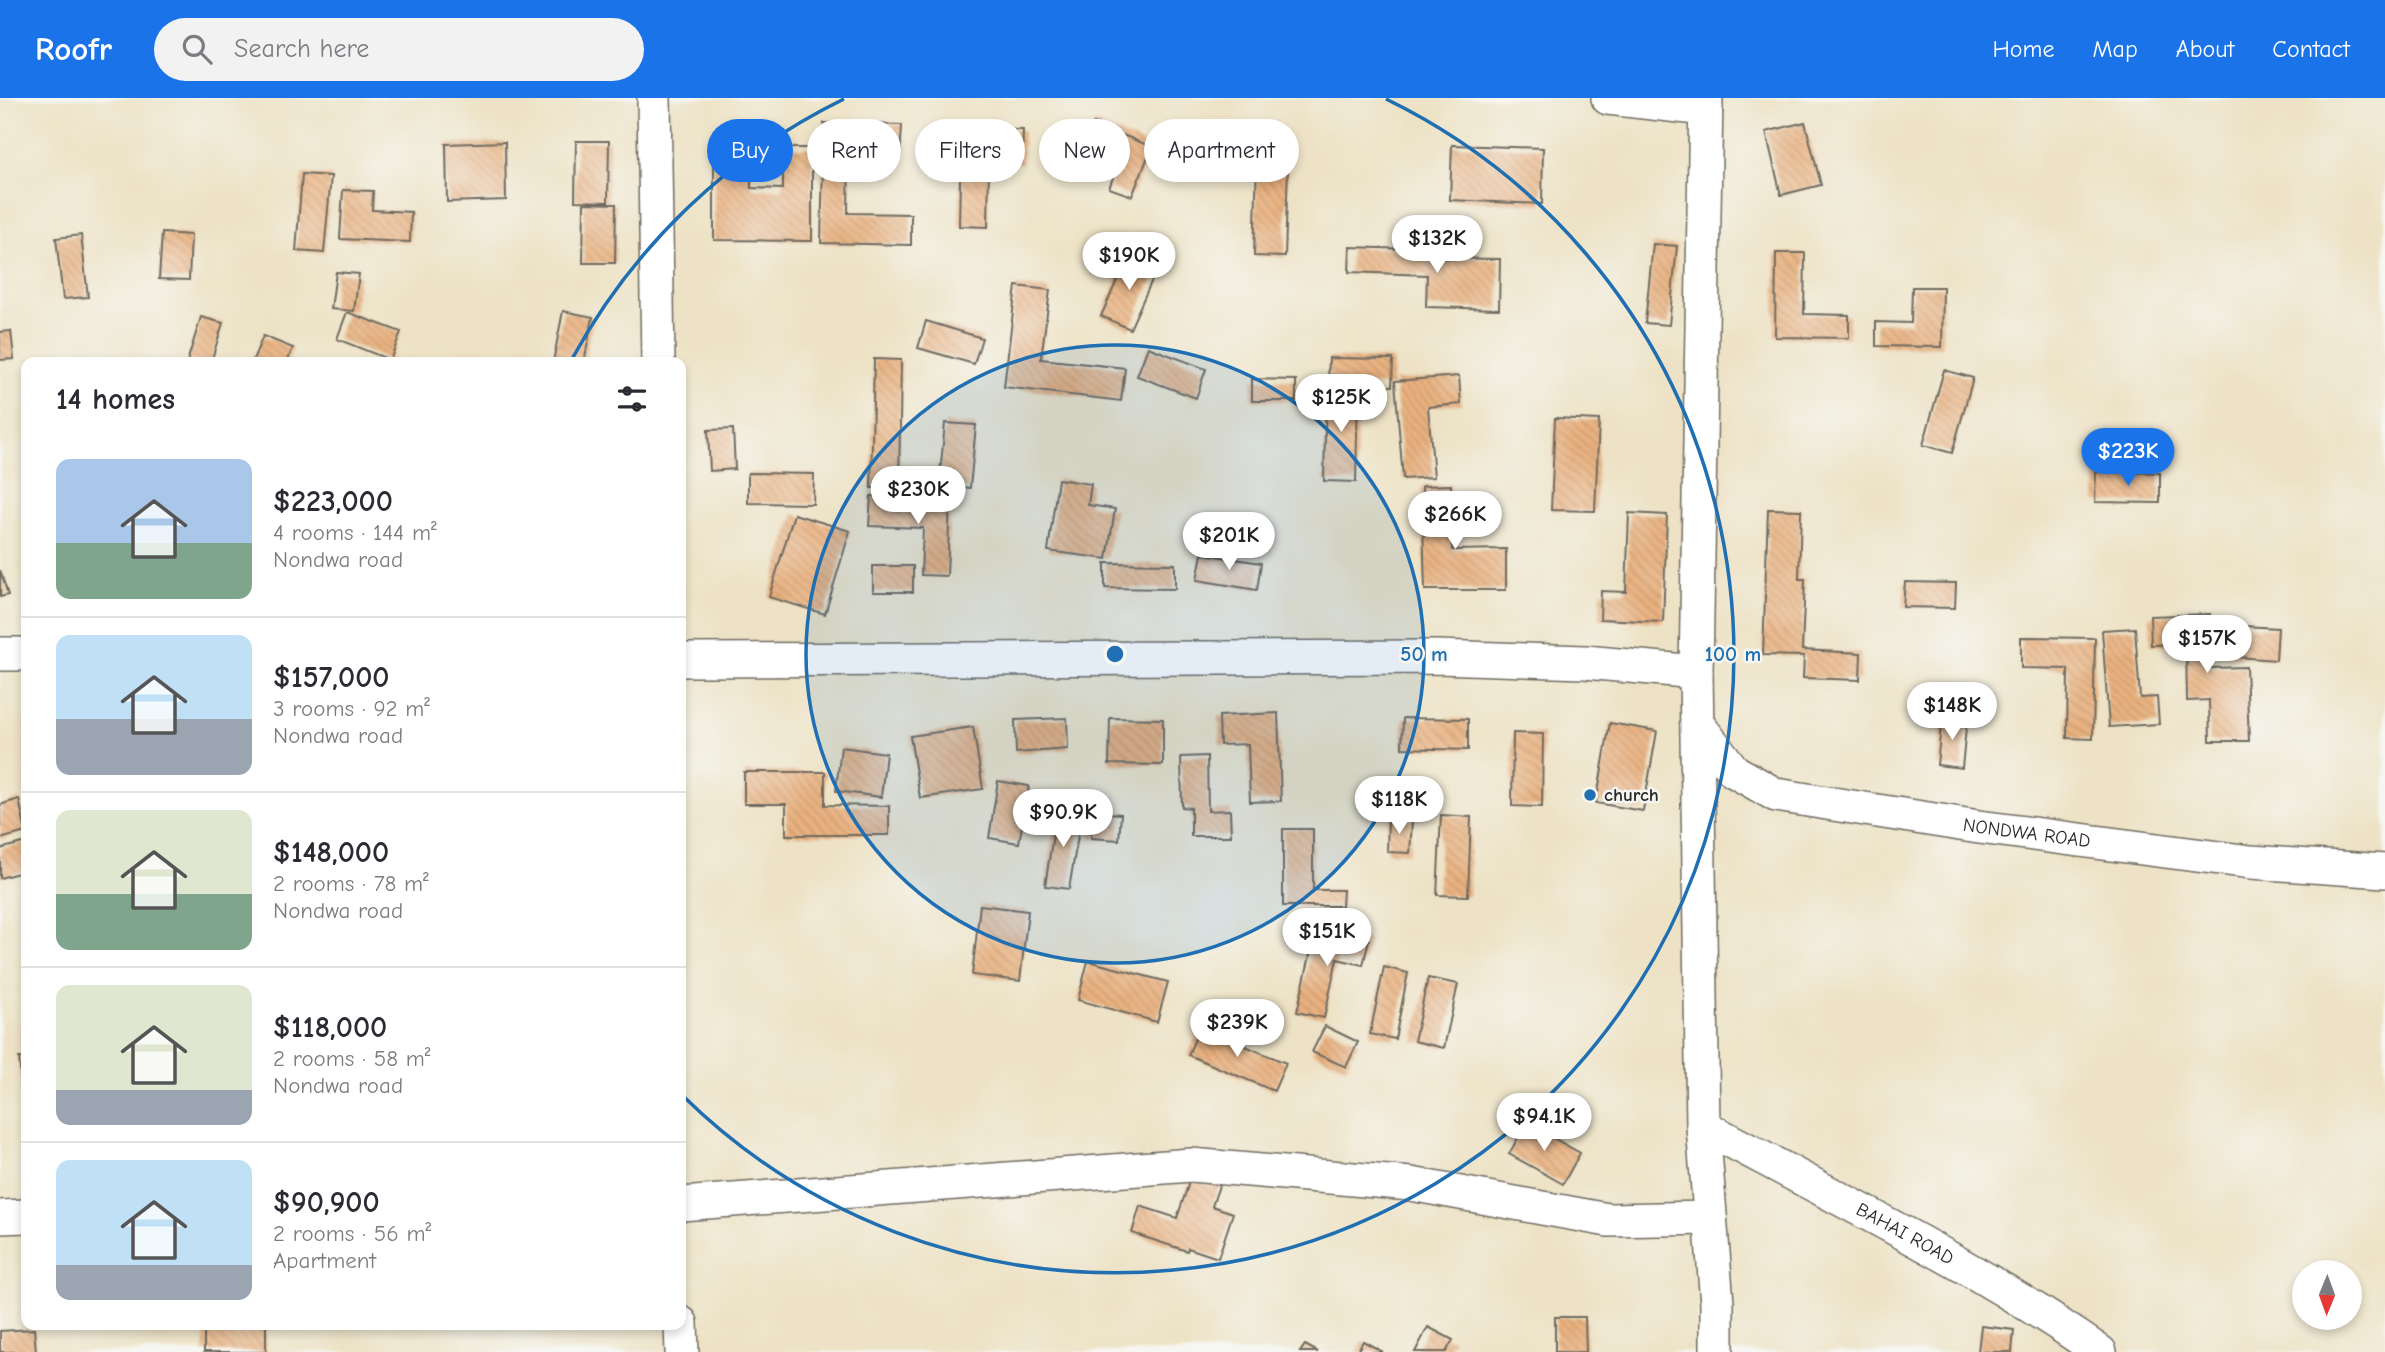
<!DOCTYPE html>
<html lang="en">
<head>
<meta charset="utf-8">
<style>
  body { margin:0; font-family:"Comic Neue",sans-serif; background:#f2f2f3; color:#2b2b33; height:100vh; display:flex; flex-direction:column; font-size:26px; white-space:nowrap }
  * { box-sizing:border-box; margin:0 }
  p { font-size:23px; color:#7c7c81 }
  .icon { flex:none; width:38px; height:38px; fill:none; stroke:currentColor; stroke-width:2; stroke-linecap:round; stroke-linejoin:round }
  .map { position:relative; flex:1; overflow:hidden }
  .drawer { position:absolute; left:21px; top:259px; width:665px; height:973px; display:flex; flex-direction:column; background:#fff; border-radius:14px; box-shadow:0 4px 10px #0003 }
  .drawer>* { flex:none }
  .banner { position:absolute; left:707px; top:21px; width:665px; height:63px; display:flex; gap:14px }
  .needle { width:46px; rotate:181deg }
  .fabs { position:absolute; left:2292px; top:1162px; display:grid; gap:14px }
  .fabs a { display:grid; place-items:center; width:70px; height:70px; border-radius:50%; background:#fff; box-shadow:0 4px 10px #0003; font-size:35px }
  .price { position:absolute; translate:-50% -60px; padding:0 16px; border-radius:24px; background:#fff; color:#222; font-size:23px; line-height:46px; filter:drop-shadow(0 2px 4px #0008) }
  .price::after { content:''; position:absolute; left:50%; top:42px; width:21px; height:16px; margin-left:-10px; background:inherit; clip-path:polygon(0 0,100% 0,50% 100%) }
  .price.selected { background:#1a73e8; color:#fff }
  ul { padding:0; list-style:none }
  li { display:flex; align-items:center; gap:21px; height:175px; padding:0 35px }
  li+li { border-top:2px solid #e1e1e2 }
  li span { display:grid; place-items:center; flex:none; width:196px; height:140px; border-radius:14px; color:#555 }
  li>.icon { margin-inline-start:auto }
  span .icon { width:84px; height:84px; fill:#fffc; stroke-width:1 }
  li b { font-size:30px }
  h2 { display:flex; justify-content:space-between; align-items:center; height:84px; padding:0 35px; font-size:30px }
  .chip { padding:0 24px; border-radius:32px; background:#fff; box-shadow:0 4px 10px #0003; font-size:24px; line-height:63px }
  .chip.selected { background:#1a73e8; color:#fff }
  header { display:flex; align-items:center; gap:42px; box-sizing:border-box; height:98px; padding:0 35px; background:#1a73e8; color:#fff }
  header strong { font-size:33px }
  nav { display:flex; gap:38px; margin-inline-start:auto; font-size:24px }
  .search { width:490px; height:63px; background:#f2f2f3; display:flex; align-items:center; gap:18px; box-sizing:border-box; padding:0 24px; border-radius:38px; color:#7c7c81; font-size:26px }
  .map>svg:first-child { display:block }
</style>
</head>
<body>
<header>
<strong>Roofr</strong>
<div class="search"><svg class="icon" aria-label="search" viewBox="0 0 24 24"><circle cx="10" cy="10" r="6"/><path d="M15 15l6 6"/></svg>Search here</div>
<nav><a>Home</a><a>Map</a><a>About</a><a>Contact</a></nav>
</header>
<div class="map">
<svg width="2385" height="1254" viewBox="0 0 2385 1254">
  <defs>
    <pattern id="building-back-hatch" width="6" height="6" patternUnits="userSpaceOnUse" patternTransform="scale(1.75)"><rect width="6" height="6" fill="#e9b17f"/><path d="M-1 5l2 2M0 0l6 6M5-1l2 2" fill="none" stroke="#c8986e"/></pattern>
  </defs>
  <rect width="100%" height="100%" fill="#f6f6f2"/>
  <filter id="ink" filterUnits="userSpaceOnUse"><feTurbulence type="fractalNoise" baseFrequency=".0143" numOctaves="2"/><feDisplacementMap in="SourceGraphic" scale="14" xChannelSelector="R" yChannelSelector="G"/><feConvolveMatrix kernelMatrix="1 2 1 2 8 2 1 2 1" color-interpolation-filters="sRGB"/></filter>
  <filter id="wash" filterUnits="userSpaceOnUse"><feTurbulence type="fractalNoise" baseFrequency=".00686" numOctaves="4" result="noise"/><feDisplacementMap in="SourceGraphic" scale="28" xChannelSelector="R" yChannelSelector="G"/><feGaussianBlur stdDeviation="1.57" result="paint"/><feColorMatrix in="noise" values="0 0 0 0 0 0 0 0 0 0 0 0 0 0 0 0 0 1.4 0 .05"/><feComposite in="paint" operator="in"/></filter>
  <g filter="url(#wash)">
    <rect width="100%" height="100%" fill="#ede2c5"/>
    <g id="blocks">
      <path fill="url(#building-back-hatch)" d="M1805,24L1821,87L1781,97L1766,34Z
        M824,25L902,27L900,60L849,59L848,115L911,116V147L821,145Z
        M1094,25L1152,49L1132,98L1109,90L1118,67L1083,53Z
        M961,31L1023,32L1022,65L989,64L988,129L959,128Z
        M1207,31L1280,33L1279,67L1288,68L1285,159L1254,158L1257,65L1205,63Z
        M714,32H751V90L783,91V50H812V143L714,142Z
        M576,43H609L608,104L575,103Z
        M505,44L506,102L447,104L446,46Z
        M1452,47L1543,50L1542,106L1450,102Z
        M302,76L331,78L324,155L296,153Z
        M343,92L373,93L372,112L411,114L410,144L340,141Z
        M584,105L616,106L615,165H583Z
        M162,135L191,137L189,182L159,181Z
        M81,137L88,199L63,201L56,140Z
        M1653,146L1677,148L1669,227L1645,225Z
        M1350,149L1436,152V160L1500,161L1499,211L1426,209L1427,177L1349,174Z
        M1776,155H1805L1804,216L1849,217V240L1775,239Z
        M1128,158L1157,171L1130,231L1101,218Z
        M336,174L359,176L354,213L331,211Z
        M1016,188L1050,192L1041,261L1125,270L1121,303L1004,289Z
        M1912,189H1943L1942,249L1876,248V224L1911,225Z
        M563,213L593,219L584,264H553Z
        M347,214L401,234L390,262L337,241Z
        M201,219L223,225L211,264H187Z
        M926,223L982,240L974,266L918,250Z
        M11,233L14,261L0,262V234Z
        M263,238L293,250L287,264H252Z
        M1148,249L1206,271L1196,300L1137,278Z
        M1329,260L1393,261L1392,288L1328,286Z
        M874,261L901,262L899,390H871Z
        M1944,272L1973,280L1952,355L1923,347Z
        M1459,278L1461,306L1428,309L1434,379L1403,381L1395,283Z
        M1252,281L1296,282V303H1252Z
        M1326,288L1358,289L1356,384L1324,383Z
        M1555,320L1599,322L1595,413L1551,412Z
        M945,325L976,327L970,390L939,387Z
        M733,331L735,371L710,373L708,332Z
        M2096,374L2160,375V405L2095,404Z
        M748,375L814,376L813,406L748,405Z
        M1058,381L1091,386L1088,407L1115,411L1107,461L1048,453Z
        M1451,387L1452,452L1506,451V492H1425L1422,388Z
        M871,398L950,401L947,478L921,477L923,430L869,428Z
        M1768,411L1801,412L1799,481H1805L1802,552L1861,555L1860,582L1803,580L1804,558L1763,557Z
        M1629,415L1667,417L1663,524L1600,521L1601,493L1626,494Z
        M794,416L850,433L825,516L769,499Z
        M1202,456L1261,465L1257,492L1197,482Z
        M1105,465L1175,466V491L1105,490Z
        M873,468H913V494H873Z
        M0,472L8,497L0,499Z
        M1905,484L1956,485L1955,510L1903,509Z
        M2210,516L2211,570L2246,569L2249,643H2210L2209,602L2187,603L2186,546L2151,547L2150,518Z
        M2225,527L2278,530L2276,562L2223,558Z
        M2135,530L2140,600L2157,599L2159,626L2109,629L2102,532Z
        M2021,539L2095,540L2093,641L2067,640L2068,571L2021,570Z
        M1278,615L1281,703L1250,704L1248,646L1220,647L1219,618Z
        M1942,617L1967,620L1962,670L1937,667Z
        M1067,620L1068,651L1016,655L1015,622Z
        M1110,620L1163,621V667L1109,666Z
        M1403,620L1468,621V652L1402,650Z
        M1610,625L1657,633L1643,713L1596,705Z
        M973,629L983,691L920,700L910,638Z
        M1513,635L1543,636L1542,709L1512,708Z
        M841,649L886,655L881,699L836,693Z
        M1207,658L1208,713L1230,712L1231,738H1191V710L1182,709L1181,659Z
        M744,674H825V707L889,708V737H786V706H744Z
        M998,683L1029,688L1019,745L989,740Z
        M19,701L26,734L0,741V707Z
        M1057,711L1082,714L1069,791L1045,788Z
        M1093,714L1121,716L1119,742L1091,740Z
        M1441,717L1471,719L1468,798L1437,797Z
        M1388,721L1412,722L1410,755L1387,754Z
        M1283,731H1313V792H1343L1342,808H1283Z
        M26,744V773L0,780V751Z
        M980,807L1028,813L1020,883L972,877Z
        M1316,831L1369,842L1363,867L1337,861L1324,920L1297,914Z
        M1088,863L1168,884L1157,924L1078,902Z
        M1384,869L1408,875L1395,941L1370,936Z
        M1428,880L1458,886L1444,950L1414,943Z
        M1325,928L1358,944L1346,969L1312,954Z
        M1200,929L1286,965L1274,993L1188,957Z
        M19,960H26V1014H24Z
        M1526,1025L1580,1055L1563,1086L1509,1056Z
        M1196,1064L1224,1073L1212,1108L1233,1115L1218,1160L1188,1150L1187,1153L1132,1135L1140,1108L1177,1120Z
        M1555,1219H1585L1586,1254H1555Z
        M204,1227H266V1254H204Z
        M1981,1228L2014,1232L2012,1254H1978Z
        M1428,1229L1453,1242L1446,1254H1415Z
        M34,1231L36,1254H0V1233Z
        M1363,1243L1383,1254H1357Z
        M1305,1247L1318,1254H1300Z"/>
    </g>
  </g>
  <g filter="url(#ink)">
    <use href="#blocks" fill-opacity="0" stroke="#6f6b61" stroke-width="2"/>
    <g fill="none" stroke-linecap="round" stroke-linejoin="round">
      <defs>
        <g id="street">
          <path d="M654,0L658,264"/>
          <path d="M1608,0L1706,11"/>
          <path d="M1706,0L1696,574L1703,1028L1717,1205V1254"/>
          <path d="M0,556H26"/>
          <path d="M681,562L1438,559L1585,564L1696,574"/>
          <path id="s1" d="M1699,628L1734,673L1776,697L1979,729L2251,764L2385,773"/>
          <path id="s2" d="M1703,1028C1836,1100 1975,1167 2100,1254"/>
          <path d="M681,1106L1191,1067L1411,1086L1608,1122L1710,1120"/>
          <path d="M0,1119L26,1118"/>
          <path d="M681,1225L682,1254"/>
        </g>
      </defs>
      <use href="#street" stroke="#6f6b61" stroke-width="36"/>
      <use href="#street" stroke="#fff" stroke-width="33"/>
    </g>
  </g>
  <circle cx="1115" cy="556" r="309" fill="#1f6fb2" fill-opacity=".12"/>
  <g fill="none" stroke="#1f6fb2" stroke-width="3.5">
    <circle cx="1115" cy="556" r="309"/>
    <path d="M572 261A618 618 0 0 1 844 1M1386 1A618 618 0 1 1 682 997"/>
  </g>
  <circle fill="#1f6fb2" stroke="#f6f6f2" stroke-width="2.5" cx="1590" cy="697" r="7"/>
  <g text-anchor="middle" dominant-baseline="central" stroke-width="5" stroke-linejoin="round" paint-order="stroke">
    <g font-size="19" font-weight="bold" fill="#2b2b2b" stroke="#f6f6f2" text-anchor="start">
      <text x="1604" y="697">church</text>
    </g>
    <g font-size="19" fill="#2b2b2b" stroke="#f6f6f2">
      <text stroke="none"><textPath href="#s1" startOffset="359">NONDWA ROAD</textPath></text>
      <text stroke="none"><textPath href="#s2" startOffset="229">BAHAI ROAD</textPath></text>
    </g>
  </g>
  <circle cx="1115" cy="556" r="10" fill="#1f6fb2" stroke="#f6f6f2" stroke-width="3.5"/>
  <g font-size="21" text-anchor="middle" font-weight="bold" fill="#1f6fb2" stroke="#f6f6f2" stroke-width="5" stroke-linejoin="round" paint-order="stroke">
    <text x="1424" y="563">50 m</text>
    <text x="1733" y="563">100 m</text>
  </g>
</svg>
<div class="fabs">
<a><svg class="needle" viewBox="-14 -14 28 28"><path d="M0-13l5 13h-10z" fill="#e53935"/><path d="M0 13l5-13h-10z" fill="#7c7c81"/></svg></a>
</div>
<b class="price" style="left:1437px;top:177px">$132K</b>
<b class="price" style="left:1129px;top:194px">$190K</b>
<b class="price" style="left:1341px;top:336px">$125K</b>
<b class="price selected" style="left:2128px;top:390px">$223K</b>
<b class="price" style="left:918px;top:428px">$230K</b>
<b class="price" style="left:1455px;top:453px">$266K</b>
<b class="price" style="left:1229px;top:474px">$201K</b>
<b class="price" style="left:2207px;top:577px">$157K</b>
<b class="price" style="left:1952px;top:644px">$148K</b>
<b class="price" style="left:1399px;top:738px">$118K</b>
<b class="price" style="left:1063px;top:751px">$90.9K</b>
<b class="price" style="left:1327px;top:870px">$151K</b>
<b class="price" style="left:1237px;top:961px">$239K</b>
<b class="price" style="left:1544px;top:1055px">$94.1K</b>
<div class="banner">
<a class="chip selected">Buy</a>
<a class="chip">Rent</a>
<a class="chip">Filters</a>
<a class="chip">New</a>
<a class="chip">Apartment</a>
</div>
<section class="drawer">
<h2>14 homes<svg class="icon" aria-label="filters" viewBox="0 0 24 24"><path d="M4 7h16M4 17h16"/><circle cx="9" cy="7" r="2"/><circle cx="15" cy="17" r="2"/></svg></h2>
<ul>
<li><span style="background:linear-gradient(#a9c7e8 60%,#7fa58c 0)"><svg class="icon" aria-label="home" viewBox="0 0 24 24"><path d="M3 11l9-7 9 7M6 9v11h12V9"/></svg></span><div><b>$223,000</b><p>4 rooms · 144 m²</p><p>Nondwa road</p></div></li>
<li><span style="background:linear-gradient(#bfe0f5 60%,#9aa5b1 0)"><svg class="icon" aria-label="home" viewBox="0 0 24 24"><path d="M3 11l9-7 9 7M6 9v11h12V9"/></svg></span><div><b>$157,000</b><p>3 rooms · 92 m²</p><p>Nondwa road</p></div></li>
<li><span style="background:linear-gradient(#dfe7d0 60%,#7fa58c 0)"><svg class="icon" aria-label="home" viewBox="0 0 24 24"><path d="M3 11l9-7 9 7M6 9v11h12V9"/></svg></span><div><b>$148,000</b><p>2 rooms · 78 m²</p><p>Nondwa road</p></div></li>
<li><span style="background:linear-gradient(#dfe7d0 75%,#9aa5b1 0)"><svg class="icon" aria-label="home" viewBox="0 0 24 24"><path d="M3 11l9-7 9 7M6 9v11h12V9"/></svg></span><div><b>$118,000</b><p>2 rooms · 58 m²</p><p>Nondwa road</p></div></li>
<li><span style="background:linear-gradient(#bfe0f5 75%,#9aa5b1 0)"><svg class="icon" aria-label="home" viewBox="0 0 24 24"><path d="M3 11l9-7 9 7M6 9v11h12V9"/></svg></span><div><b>$90,900</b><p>2 rooms · 56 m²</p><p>Apartment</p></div></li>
</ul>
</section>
</div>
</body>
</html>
